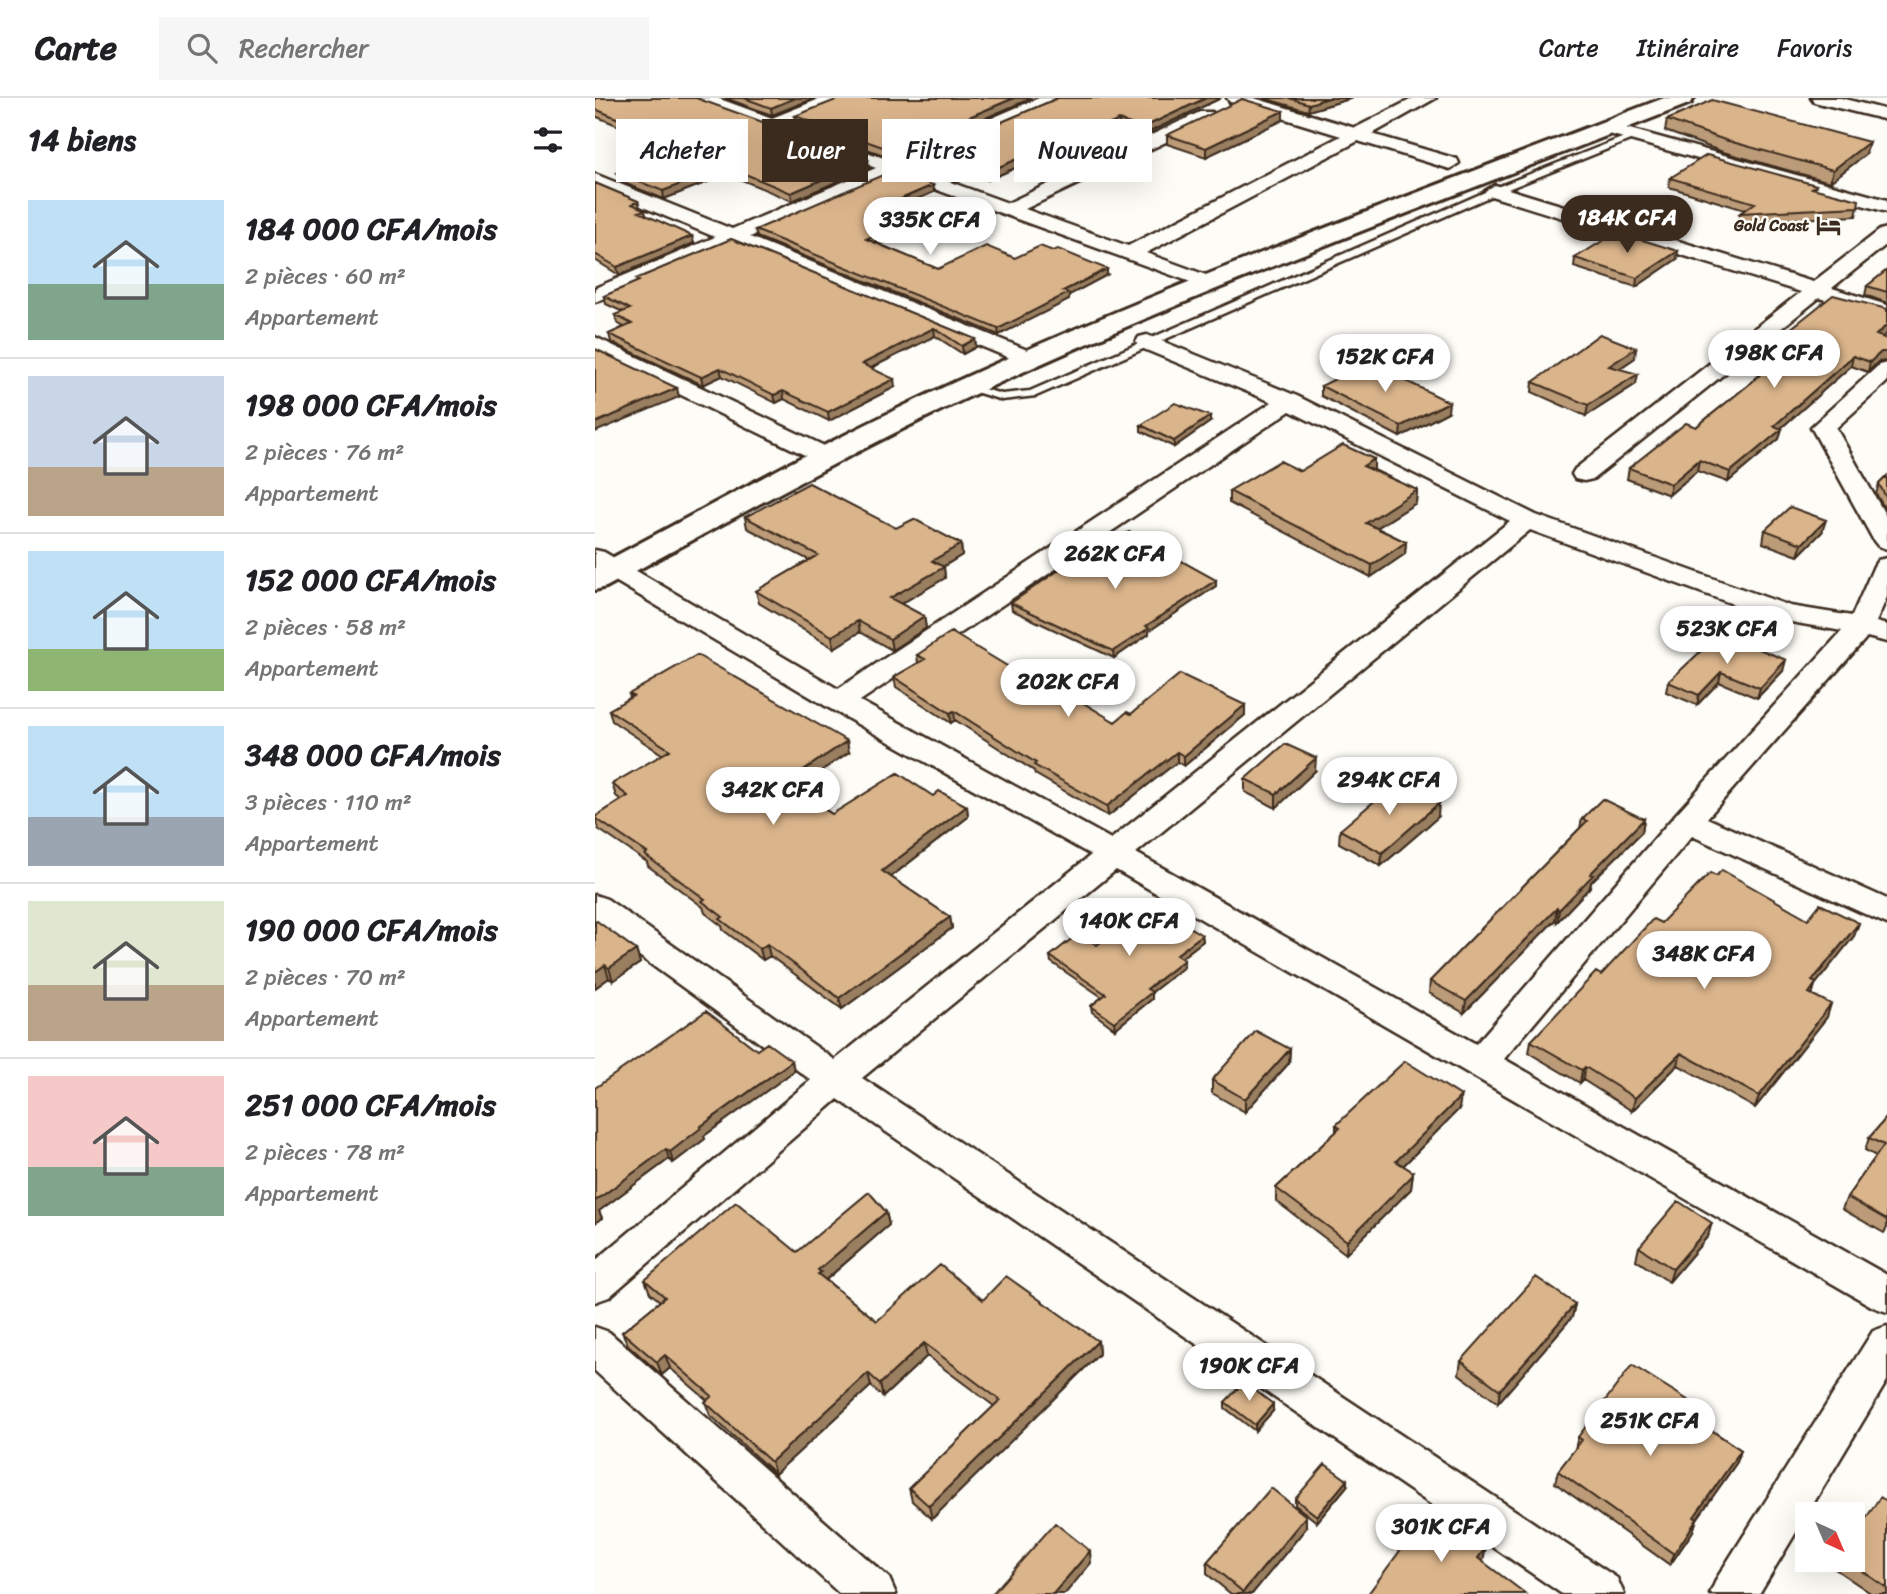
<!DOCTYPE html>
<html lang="fr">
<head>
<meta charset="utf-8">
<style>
  body { margin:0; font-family:Sriracha,sans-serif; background:#f6f6f6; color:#202124; height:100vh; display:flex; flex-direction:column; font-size:26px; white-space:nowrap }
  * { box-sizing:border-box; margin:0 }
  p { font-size:23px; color:#757577 }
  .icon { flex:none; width:38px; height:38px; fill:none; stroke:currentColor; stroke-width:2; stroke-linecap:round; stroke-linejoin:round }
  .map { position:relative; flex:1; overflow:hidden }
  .details { display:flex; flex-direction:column; background:#fff; width:595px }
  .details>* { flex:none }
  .banner { position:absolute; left:21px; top:21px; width:665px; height:63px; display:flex; gap:14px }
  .needle { width:46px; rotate:136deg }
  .controls { position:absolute; left:1200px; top:1404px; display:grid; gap:14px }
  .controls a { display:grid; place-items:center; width:70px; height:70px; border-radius:0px; background:#fff; box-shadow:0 7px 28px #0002; font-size:35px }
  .price { position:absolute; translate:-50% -60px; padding:0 16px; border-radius:24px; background:#fff; color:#222; font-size:23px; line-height:46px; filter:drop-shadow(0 2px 4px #0008) }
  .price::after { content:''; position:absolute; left:50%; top:42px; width:21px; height:16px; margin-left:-10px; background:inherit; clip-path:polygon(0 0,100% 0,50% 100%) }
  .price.active { background:#3b2a1e; color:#fff }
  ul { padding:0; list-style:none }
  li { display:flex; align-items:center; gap:21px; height:175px; padding:0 28px }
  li+li { border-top:2px solid #e0e0e0 }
  li span { display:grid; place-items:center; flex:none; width:196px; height:140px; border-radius:0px; color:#555 }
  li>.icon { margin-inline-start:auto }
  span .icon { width:84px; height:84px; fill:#fffc; stroke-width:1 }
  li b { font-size:30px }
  h2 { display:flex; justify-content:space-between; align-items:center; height:84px; padding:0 28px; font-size:30px }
  .chip { padding:0 24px; border-radius:0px; background:#fff; box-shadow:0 7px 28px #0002; font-size:24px; line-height:63px }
  .chip.active { background:#3b2a1e; color:#fff }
  header { display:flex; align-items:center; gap:42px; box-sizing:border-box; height:98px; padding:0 35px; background:#fff; border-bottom:2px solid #e0e0e0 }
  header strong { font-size:33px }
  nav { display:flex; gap:38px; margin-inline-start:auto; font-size:24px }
  .search { width:490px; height:63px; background:#f6f6f6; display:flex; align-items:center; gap:18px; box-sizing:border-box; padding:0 24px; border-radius:0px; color:#757577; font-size:26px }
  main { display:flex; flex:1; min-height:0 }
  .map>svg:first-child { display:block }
</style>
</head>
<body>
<header>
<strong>Carte</strong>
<div class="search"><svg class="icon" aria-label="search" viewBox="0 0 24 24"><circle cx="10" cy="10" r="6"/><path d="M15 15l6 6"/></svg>Rechercher</div>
<nav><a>Carte</a><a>Itinéraire</a><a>Favoris</a></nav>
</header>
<main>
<section class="details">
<h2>14 biens<svg class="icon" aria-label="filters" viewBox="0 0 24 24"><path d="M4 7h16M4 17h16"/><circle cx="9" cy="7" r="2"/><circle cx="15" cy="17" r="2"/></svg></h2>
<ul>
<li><span style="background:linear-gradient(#bfe0f5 60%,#7fa58c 0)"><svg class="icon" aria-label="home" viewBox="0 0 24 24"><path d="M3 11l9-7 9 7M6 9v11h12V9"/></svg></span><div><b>184 000 CFA/mois</b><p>2 pièces · 60 m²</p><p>Appartement</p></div></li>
<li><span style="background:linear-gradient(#c9d6e8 65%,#b9a48a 0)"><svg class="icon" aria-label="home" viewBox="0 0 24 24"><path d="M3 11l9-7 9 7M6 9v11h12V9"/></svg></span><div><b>198 000 CFA/mois</b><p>2 pièces · 76 m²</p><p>Appartement</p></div></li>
<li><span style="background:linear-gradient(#bfe0f5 70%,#8fb573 0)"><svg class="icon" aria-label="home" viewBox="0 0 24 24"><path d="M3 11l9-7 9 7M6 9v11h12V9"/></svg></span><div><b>152 000 CFA/mois</b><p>2 pièces · 58 m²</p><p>Appartement</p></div></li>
<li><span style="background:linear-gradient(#bfe0f5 65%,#9aa5b1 0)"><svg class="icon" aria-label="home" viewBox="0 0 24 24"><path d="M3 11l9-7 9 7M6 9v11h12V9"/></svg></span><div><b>348 000 CFA/mois</b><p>3 pièces · 110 m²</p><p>Appartement</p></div></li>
<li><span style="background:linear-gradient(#dfe7d0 60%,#b9a48a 0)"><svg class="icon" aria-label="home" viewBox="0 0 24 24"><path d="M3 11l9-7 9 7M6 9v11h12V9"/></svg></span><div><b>190 000 CFA/mois</b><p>2 pièces · 70 m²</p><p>Appartement</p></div></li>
<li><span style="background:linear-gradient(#f6c9c9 65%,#7fa58c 0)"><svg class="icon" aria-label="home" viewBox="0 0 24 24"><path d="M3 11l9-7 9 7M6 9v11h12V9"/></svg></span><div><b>251 000 CFA/mois</b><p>2 pièces · 78 m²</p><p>Appartement</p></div></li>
</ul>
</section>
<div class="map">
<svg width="1292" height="1496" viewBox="0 0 1292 1496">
  <rect width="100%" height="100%" fill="#fdfcf7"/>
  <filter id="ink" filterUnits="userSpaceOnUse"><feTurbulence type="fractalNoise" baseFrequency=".0143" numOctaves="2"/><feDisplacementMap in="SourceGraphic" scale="14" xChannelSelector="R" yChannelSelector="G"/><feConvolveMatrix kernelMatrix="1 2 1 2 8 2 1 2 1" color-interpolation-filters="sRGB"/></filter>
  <g filter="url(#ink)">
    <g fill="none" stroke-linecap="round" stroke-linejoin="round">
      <defs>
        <path id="service" d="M1037,36L1045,38L903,95L441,298L407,302L364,289L370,286L407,296L435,293L897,91Z"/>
        <path id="minor" d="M97,0H122L177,20L227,0H252L249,4L194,26L297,63L444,0H468L465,4L314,69L413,105L605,14H617L620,18L617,22L430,111L533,148L746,38L635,4L632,0H659L760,30L819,0H841L777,36L862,61L864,65L855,71L763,43L551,155L622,181L625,185L622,189L615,191L298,76L155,139L442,256L445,261L442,266L434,268L138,146L0,204V190L120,139L0,89V76L137,131L281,70L100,4Z
          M1216,0H1246L1292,12V22L1219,4Z
          M1013,25L1292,102V114L1007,34L1004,30L1007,26Z
          M900,87L1218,184L1285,132L1292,130V146L1237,190L1292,207V220L1224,200L998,381L989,383L980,381L977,376L980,371L1206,194L893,97L890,93Z
          M552,237L702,298L941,417L1195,508L1257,518L1279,468L1283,462L1292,460V499L1281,524L1292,527V544L1272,539L1112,720L1292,801V826L1097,738L909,961L1292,1177V1214L1278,1209L521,772L267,980L1022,1480L1029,1496H967L243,1001L14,1199L0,1204V1163L216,982L0,826V797L12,801L240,962L496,757L234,610L0,471V452L9,454L243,591L677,304L544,249L541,244L544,239ZM695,313L915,423L516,741L265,603ZM935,432L1179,521L1247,533L1081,716L881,946L541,755Z
          M0,239L242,354L245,359L242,364L233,366L224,364L0,255Z
          M1292,265V284L1241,330L1292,420V451L1283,448L1279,443L1216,329L1284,267Z
          M1292,1228V1283L1164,1496H1115L1122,1480L1278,1233Z
          M0,1229L14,1234L294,1480L301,1496H245L0,1273Z"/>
        <path id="secondary" d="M1069,0H1099L1096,5C857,99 615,187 382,295C255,354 134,423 11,489L0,492V469C119,406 237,340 360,284C592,178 832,92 1069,0Z"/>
      </defs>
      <use href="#service" stroke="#3b2a1e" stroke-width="5"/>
      <use href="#minor" stroke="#3b2a1e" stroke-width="5"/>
      <use href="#secondary" stroke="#3b2a1e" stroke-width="6"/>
      <use href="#service" fill="#fdfcf7" fill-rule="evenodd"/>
      <use href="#minor" fill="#fdfcf7" fill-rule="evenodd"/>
      <use href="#secondary" fill="#fdfcf7" fill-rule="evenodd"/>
    </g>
    <path fill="#bb9b78" stroke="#3b2a1e" stroke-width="2" d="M0,0L274,70L197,103L133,76L69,101L24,83L22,75L82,52L0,18Z
      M130,0H220L177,17Z
      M437,0L297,60L201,26L200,18Z
      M463,0H626L548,37L525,30L434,70L427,67L393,82L378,77L362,84L321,69L320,61Z
      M668,0H758L713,13Z
      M688,22L611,59L572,46V37Z
      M1072,22L1271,56L1235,84L1128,54L1070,33Z
      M1075,80L1221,87L1220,91L1263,109L1261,118L1144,124L1145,115L1150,112L1074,89Z
      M0,85L43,103L45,109L50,112L51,118L99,145L24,177L0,162Z
      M338,87L339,94L277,120L299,135L279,144L343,171L420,160L512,177L474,197V202L404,237L162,139L160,132Z
      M136,141L380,241L381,249L368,256L340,238L276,270L300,289L234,323L189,301L181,305L127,278L108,287L16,244L14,236L29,229L22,225L20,217L28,214L11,206L9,198L42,184L41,181Z
      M980,160L1082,161L1041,189L979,169Z
      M1292,172V205L1270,197L1272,188Z
      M1292,211V235L1287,239L1292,241V263L1283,264L1273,274L1256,268L1186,330L1184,341L1133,384L1102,373L1074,397L1032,381L1034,370L1101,329L1157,284L1175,267L1173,266L1175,256L1187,246L1189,236Z
      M1040,260L1024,271L1041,286L991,318L937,294L938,284Z
      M726,288L853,314L805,339L726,298Z
      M615,324L579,349L546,333V327Z
      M779,361V372L822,392L821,405L782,430L811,444L810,456L776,479L634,405V393L705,373Z
      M1292,378V412L1290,411L1281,396L1284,386Z
      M150,419L301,430L366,446L367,457L348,469H349L350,480L306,506L329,518L331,530L297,552L265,534L239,550L164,505L161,493L214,462L152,430Z
      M1170,432L1227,434L1203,458L1168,445Z
      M621,482V488L554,533V536L519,560L417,512L416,505Z
      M1144,548L1188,573L1162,600L1124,584L1102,607L1071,594L1073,584Z
      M322,557L437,583L520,624L536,616L650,607V617L589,668L582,664L513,718L440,676L439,673L360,622L356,625L301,589L299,579L323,565Z
      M34,596L254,654L199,691L237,716L338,698L372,708L373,719L296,779L355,819L357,830L247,911L175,858L168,862L128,832L127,828L110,815L108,809L53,768L52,764L3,731L0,719L26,702L21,698L17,686L68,657L17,623L14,612L35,600Z
      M720,673L681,710L650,694V681Z
      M843,719L786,768L744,745L745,732Z
      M987,721H1049L1047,734L996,784L995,789L962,824L960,822L869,915L834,895L835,883L985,730Z
      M1213,821L1264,825L1259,838L1220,887L1217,897L1232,919L1160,1010L1083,967L1037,1013L988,982L985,985L934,955L936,943L1006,877Z
      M0,824L41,852L45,865L18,883L14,880L0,890Z
      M607,837L608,843L586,860L589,869L557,894V901L520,931L497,914L496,908L507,899L456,864L455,858L502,847Z
      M695,951L694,965L650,1014L617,995V982Z
      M162,952L197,963L199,973L109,1038L110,1041L78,1065L74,1061L4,1113L7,1120L0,1125V990Z
      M864,1011L808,1068L818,1074L816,1091L751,1156L681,1103V1090L741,1034V1027Z
      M1292,1019V1130L1289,1135L1247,1111L1252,1099L1281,1058L1270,1052L1274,1040Z
      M291,1114L294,1127L231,1182L282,1223L388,1202L503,1243L504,1256L337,1421L317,1403L314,1390L399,1308L332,1258L288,1299L276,1288L180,1376L115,1317L110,1304L112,1302L75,1270L67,1277L33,1247L27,1234L65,1203L55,1195L50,1182L202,1154Z
      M1113,1138L1074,1184L1041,1162L1044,1149Z
      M980,1206L977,1219L903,1305L864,1276L866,1263Z
      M630,1304L678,1313L660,1333L630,1310Z
      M1103,1323L1146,1352L1142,1364L1102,1421L1098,1433L1075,1467L960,1385L963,1373L980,1351L983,1339Z
      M752,1388L722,1424L700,1407V1401Z
      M1292,1403V1496H1277L1240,1471L1245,1461H1258Z
      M711,1430L657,1496H636L612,1476V1464Z"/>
    <path fill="#997e61" stroke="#3b2a1e" stroke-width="2" d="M200,0H220L177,17L176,10Z
      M419,0H437L297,60L296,52Z
      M611,0H626L548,37L547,30Z
      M733,0H758L713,13L714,6Z
      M688,13V22L611,59V50Z
      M524,22L525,30L434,70L433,62Z
      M1274,44L1271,56L1235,84L1238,72Z
      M427,59V67L393,82L392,74Z
      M273,62L274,70L197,103L196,95Z
      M131,68L133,76L69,101L68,93Z
      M377,69L378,77L362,84L361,76Z
      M338,87L339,94L270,124L269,117Z
      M298,129L299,135L272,148L271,141Z
      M97,138L99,145L24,177L22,169Z
      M1083,153L1082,161L1041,189L1042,180Z
      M512,171V177L474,197V202L404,237L403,231L468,193Z
      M1292,227V235L1278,247L1281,237Z
      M339,230L340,238L268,274L267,266Z
      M380,241L381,249L368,256L367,248Z
      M1041,250L1040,260L1013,278L1014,268Z
      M1286,254H1292V263L1283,264L1273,274L1275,264Z
      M1258,258L1256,268L1177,338L1179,328Z
      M125,270L127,278L108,287L106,279Z
      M1043,276L1041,286L991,318L993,307Z
      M299,281L300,289L234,323L233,314Z
      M82,290L84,299L0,334V325Z
      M188,293L189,301L181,305L179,297Z
      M854,304L853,314L805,339L806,328Z
      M615,318V324L579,349V343Z
      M1187,331L1184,341L1133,384L1135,374Z
      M779,361V373L768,368Z
      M1104,362L1102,373L1074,397L1076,386Z
      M822,392L821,405L770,437L771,425Z
      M1231,422L1227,434L1203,458L1207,446Z
      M811,444L810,456L776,479L777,467Z
      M366,446L367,457L339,474L337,463Z
      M349,469L350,480L297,511L295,500Z
      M621,482V488L554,533V536L519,560L518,553L551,528Z
      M329,518L331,530L297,552L295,541Z
      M263,523L265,534L239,550L237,538Z
      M1191,562L1188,573L1162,600L1165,590Z
      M1126,574L1124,584L1102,607L1104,597Z
      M650,607V617L589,668V658Z
      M359,613L360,622L356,625L355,615Z
      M252,643L254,654L192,696L189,685Z
      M582,654V664L513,718L512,708Z
      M721,660L720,673L681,710V696Z
      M844,705L843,719L786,768L787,755Z
      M372,708L373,719L289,784L287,773Z
      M1049,721L1047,734L996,784L995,789L962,824L964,812L995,776Z
      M962,810L960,822L869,915L871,903Z
      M355,819L357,830L247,911L244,900Z
      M1264,825L1259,838L1220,887L1217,897L1210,907L1217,883Z
      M607,837L608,843L581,864V857Z
      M172,846L175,858L168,862L165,851Z
      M41,852L45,865L18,883L14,870Z
      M589,862V869L557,894V901L520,931L519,924L552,891Z
      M10,867L14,880L0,890V874Z
      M1236,906L1232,919L1160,1010L1164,998Z
      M695,951L694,965L650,1014V1001Z
      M1086,955L1083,967L1037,1013L1040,1000Z
      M197,963L199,973L109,1038L110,1041L78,1065L75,1054L105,1029Z
      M990,969L988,982L985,985L987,972Z
      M866,998L864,1011L800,1076L801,1063Z
      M71,1051L74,1061L4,1113L7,1120L0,1125V1103Z
      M818,1074L816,1091L751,1156L752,1143Z
      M291,1114L294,1127L228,1184L223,1176V1172Z
      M1117,1125L1113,1138L1074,1184L1078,1171Z
      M980,1206L977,1219L903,1305L905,1292Z
      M503,1243L504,1256L337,1421L334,1408Z
      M329,1245L332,1258L288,1299L285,1286Z
      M70,1257L75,1270L67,1277L62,1264Z
      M273,1275L276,1288L180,1376L176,1364Z
      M678,1306V1313L660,1333V1327Z
      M1107,1311L1103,1323L1099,1321Z
      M1146,1352L1142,1364L1095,1431L1099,1419Z
      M752,1382V1388L722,1424V1418Z
      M711,1418V1430L657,1496H648V1494Z
      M1102,1421L1098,1433L1075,1467L1079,1456Z
      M891,1449L888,1463L880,1474L883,1460Z
      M495,1453L496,1465L470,1496H458Z"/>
    <path fill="#dab48b" stroke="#3b2a1e" stroke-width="2" d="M0,0H101L273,62L196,95L131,68L68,93L22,75L91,49L0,11Z
      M149,0H200L176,10Z
      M246,0H419L296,52L200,18Z
      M463,0H611L547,30L524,22L433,62L427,59L392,74L377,69L361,76L320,61Z
      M694,0H733L714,6Z
      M647,1L688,13L611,50L572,37Z
      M1117,2L1274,44L1238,72L1130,42L1072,22Z
      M1112,57L1221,87L1217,90L1264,102L1263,109L1145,115L1160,105L1075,80Z
      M297,73L338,87L269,117L298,129L271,141L343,171L391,148L420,160L445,148L458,153L463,151L512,171L468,193L473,195L403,231L160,132Z
      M0,85L43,103L37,106L50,112L44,114L97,138L22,169L0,156Z
      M1022,134L1083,153L1042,180L980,160Z
      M136,141L380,241L367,248L339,230L267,266L299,281L233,314L188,293L179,297L125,270L106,279L14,236L37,226L20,217L35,211L9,198L44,183L41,181Z
      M1292,172V194L1272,188Z
      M1238,197L1292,211V227L1281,237L1292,241V254H1286L1275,264L1258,258L1179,328L1187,331L1135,374L1104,362L1076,386L1034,370L1091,325L1101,329L1157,284L1184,259L1175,256L1196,239L1189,236Z
      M1005,236L1041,250L1014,268L1043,276L993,307L938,284Z
      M0,251L82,290L0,325Z
      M770,266H777L854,304L806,328L726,288Z
      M580,305L615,318L579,343L546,327Z
      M748,347L779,361L768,368L822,392L771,425L811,444L777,467L634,393L685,363L705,373Z
      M1292,378V401L1284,386Z
      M214,385L301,430L319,421L366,446L337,463L349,469L295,500L329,518L295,541L263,523L237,538L161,493L223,457L150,419Z
      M1195,409L1231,422L1207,446L1170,432Z
      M534,434L621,482L551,528L554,530L518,553L416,505L467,470Z
      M356,534L437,583L444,578L520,624L532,614L536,616L585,576L650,607L589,658L582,654L512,708L439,667L441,665L359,613L355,615L299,579L330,561L322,557Z
      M1121,539L1144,548L1147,544L1191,562L1165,590L1126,574L1104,597L1073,584Z
      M102,557L252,643L189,685L237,716L303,675L338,698L344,693L372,708L287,773L355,819L244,900L172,846L165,851L125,821L128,819L107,803L110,801L50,757L52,755L0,720V719L33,698L17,686L75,652L14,612L38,598L34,596Z
      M690,646L721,660L681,696L650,681Z
      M802,684L844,705L787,755L745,732Z
      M1007,701L1049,721L995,776L998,777L964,812L962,810L871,903L835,883L992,723L987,721Z
      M1127,772L1213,821L1225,806L1264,825L1217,883L1221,885L1214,895L1236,906L1164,998L1086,955L1040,1000L990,969L987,972L936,943L1001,874L1006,877L1058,821L1066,825L1115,775L1121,778Z
      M554,804L607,837L581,857L589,862L552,891L557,894L519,924L496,908L511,896L455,858L484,835L502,847Z
      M2,823L41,852L14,870L10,867L0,874V824Z
      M111,913L162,952L172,945L197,963L105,1029L106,1030L75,1054L71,1051L0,1103V990Z
      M661,933L695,951L650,1001L617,982Z
      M810,963L866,998L801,1063L818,1074L817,1078L752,1143L681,1090L745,1030L741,1027Z
      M1292,1019V1122L1252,1099L1289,1047L1274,1040Z
      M274,1094L291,1114L223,1172L226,1174L223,1176L282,1223L345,1167L388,1202L411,1178L503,1243L334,1408L314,1390L405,1302L329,1245L285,1286L273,1275L176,1364L110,1304L117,1298L70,1257L62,1264L27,1234L70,1199L50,1182L141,1104L202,1154Z
      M1083,1103L1117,1125L1078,1171L1044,1149Z
      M941,1179L980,1206L905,1292L866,1263Z
      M1037,1267L1107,1311L1099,1321L1146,1352L1099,1419L1102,1421L1079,1456L963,1373L987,1342L983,1339Z
      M649,1284L678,1306L660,1327L630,1304Z
      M730,1366L752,1382L722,1418L700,1401Z
      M676,1390L711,1418L648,1494L612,1464Z
      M1285,1399L1292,1403V1490L1250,1461H1258V1440Z
      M836,1411L891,1449L883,1460L931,1496H773Z
      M460,1425L495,1453L458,1496H397Z"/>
  </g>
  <defs>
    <symbol id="hotel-bare" viewBox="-9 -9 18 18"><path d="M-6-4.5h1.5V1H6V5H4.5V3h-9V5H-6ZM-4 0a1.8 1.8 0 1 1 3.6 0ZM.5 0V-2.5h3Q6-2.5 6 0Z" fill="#3b2a1e" stroke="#fdfcf7" stroke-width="2.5" paint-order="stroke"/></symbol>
  </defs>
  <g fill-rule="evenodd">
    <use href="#hotel-bare" x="1216" y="110" width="35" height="35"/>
  </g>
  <g text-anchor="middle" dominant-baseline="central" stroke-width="5" stroke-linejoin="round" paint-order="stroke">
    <g font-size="16" font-weight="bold" fill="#3b2a1e" stroke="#fdfcf7" text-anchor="end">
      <text x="1214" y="127">Gold Coast</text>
    </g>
  </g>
</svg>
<div class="controls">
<a><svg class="needle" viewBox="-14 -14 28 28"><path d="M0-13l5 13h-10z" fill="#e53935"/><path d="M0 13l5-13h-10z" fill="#757577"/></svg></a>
</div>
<b class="price active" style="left:1032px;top:157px">184K CFA</b>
<b class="price" style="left:335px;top:159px">335K CFA</b>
<b class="price" style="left:1179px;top:292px">198K CFA</b>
<b class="price" style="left:790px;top:296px">152K CFA</b>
<b class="price" style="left:520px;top:493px">262K CFA</b>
<b class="price" style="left:1132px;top:568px">523K CFA</b>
<b class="price" style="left:473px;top:621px">202K CFA</b>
<b class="price" style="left:794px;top:719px">294K CFA</b>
<b class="price" style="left:178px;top:729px">342K CFA</b>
<b class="price" style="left:534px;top:860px">140K CFA</b>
<b class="price" style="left:1109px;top:893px">348K CFA</b>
<b class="price" style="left:654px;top:1305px">190K CFA</b>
<b class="price" style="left:1055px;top:1360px">251K CFA</b>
<b class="price" style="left:846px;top:1466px">301K CFA</b>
<div class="banner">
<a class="chip">Acheter</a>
<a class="chip active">Louer</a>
<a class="chip">Filtres</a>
<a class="chip">Nouveau</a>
</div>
</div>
</main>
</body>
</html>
